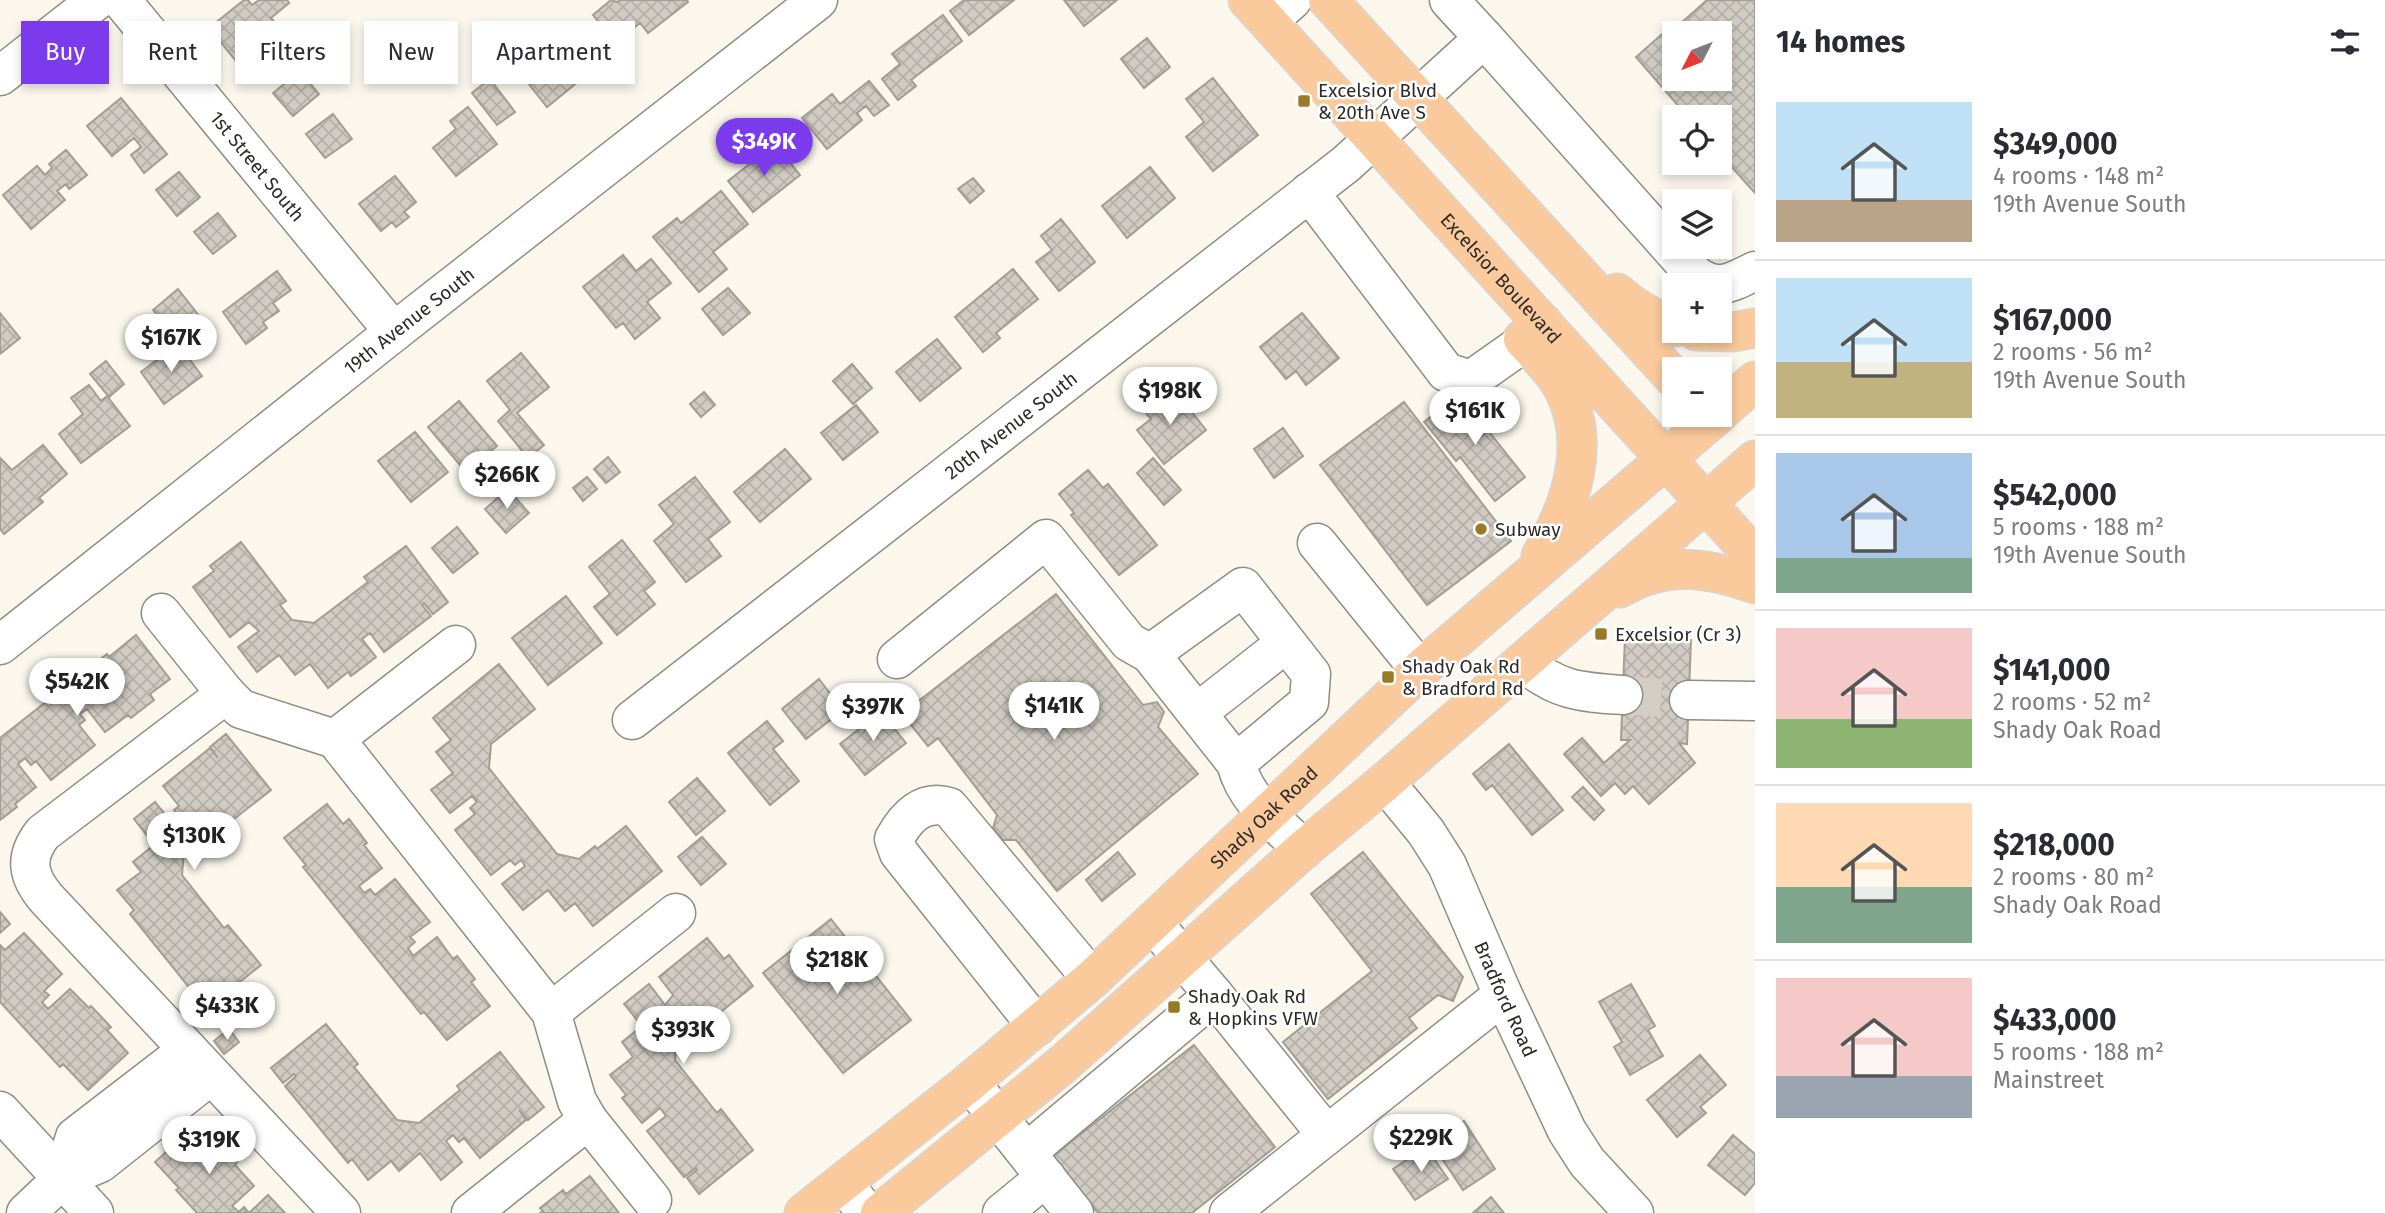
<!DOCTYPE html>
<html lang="en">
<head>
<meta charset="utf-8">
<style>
  body { margin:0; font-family:"Fira Sans",sans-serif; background:#f2f2f3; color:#2b2b33; height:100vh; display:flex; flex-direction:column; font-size:26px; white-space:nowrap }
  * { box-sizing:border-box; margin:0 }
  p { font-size:23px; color:#7c7c81 }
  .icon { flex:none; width:38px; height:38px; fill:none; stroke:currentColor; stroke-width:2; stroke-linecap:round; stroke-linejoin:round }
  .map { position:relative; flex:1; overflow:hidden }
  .side { display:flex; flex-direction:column; background:#fff; width:630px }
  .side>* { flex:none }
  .hud { position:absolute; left:21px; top:21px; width:665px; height:63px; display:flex; gap:14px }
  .needle { width:46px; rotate:228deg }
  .tools { position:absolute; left:1662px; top:21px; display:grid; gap:14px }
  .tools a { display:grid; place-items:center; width:70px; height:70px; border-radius:0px; background:#fff; box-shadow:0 4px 10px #0003; font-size:35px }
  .price { position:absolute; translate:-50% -60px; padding:0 16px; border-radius:24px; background:#fff; color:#222; font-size:23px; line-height:46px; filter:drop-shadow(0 2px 4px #0008) }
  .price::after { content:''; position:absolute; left:50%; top:42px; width:21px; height:16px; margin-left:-10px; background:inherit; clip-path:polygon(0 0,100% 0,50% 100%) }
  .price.on { background:#7c3aed; color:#fff }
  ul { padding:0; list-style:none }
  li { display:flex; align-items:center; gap:21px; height:175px; padding:0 21px }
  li+li { border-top:2px solid #e1e1e2 }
  li span { display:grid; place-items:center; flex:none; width:196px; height:140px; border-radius:0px; color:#555 }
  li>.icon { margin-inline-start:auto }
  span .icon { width:84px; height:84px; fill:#fffc; stroke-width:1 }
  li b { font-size:30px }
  h2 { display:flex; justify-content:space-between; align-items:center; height:84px; padding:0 21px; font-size:30px }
  .chip { padding:0 24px; border-radius:0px; background:#fff; box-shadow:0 4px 10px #0003; font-size:24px; line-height:63px }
  .chip.on { background:#7c3aed; color:#fff }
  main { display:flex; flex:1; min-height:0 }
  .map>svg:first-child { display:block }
</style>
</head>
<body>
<main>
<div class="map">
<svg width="1755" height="1213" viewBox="0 0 1755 1213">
  <defs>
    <pattern id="building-cross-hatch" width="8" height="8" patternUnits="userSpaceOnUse" patternTransform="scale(1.75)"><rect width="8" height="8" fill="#d1ccc3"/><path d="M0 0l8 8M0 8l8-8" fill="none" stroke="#b4afa8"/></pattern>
  </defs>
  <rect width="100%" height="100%" fill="#fbf7ed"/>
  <path fill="url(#building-cross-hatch)" stroke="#a29e95" stroke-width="2" fill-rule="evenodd" d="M244,0H248L252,5L259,0H287L289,3L271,18L289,40L267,58L260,50L253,56L249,50L235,60L209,28Z
    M611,0L617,2L620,0H687L688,2L648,33L640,23L615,43L593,15Z
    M964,0H1014L969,35L950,11Z
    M1064,0H1117L1084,26Z
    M1707,0H1755V193L1720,154V117H1688L1636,57L1669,28L1672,31ZM1675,33H1720V79H1675Z
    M943,15L962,41L911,80L916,86L898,100L882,79L900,64L892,54Z
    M584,32L599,52L573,73L579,81L547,107L528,83L543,71L529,54L548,39L559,52Z
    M1147,38L1170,67L1144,88L1121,59Z
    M407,46L417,57L406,65L397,54Z
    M300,71L319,94L293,116L273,93Z
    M1213,78L1258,135L1213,171L1186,137L1204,122L1186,99Z
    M490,79L515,112L497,125L472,93Z
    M869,81L889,105L874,116L866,106L857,113L862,120L827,149L802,118L832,94L840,104Z
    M121,98L167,154L144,173L131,155L141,147L134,138L112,156L87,126Z
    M468,107L497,144L456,176L433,148L456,129L450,121Z
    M333,114L352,139L325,158L306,134Z
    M775,144L800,175L753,212L728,181Z
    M66,150L87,175L69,189L66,184L57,191L65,200L31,229L3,195L37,166L45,175L52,168L49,164Z
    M1150,167L1175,198L1127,238L1102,206Z
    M179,172L200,197L177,216L156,190Z
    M395,176L416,202L404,212L409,217L396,227L392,222L381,231L359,204Z
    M973,178L984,191L970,203L958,189Z
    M721,191L748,224L713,252L727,269L699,292L653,237L677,218L681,223Z
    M218,213L236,236L213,254L194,232Z
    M1061,219L1095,262L1059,291L1036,262L1052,250L1041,236Z
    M623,255L636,271L651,259L671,283L647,302L660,318L635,339L623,323L616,328L583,287Z
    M1013,269L1038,299L996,333L1000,338L983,352L955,317Z
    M277,271L291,290L273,303L279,311L263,322L267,328L246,344L223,312Z
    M728,288L750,313L723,335L702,309Z
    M178,289L200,317L176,337L153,310Z
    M0,313L20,338L0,354Z
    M1302,313L1339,358L1306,385L1296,371L1286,379L1260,347Z
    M937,339L961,368L920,401L896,372Z
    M178,344L202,376L164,404L141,372Z
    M521,353L549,387L517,413L544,445L528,458L498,421L510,410L487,381Z
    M106,361L124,384L109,397L90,374Z
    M852,364L872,388L853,404L833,381Z
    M89,385L101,401L107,396L130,426L81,463L59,434L83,414L71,398Z
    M1174,389L1206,430L1164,464L1137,430L1151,419L1145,412Z
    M704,392L715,405L701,417L690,404Z
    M1459,394L1525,477L1495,501L1460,457L1456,461L1424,422Z
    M459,401L497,446L466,472L428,427Z
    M1404,402L1511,541L1427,605L1320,465Z
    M856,405L878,432L843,460L821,433Z
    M1283,428L1303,456L1274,478L1254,449Z
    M415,432L448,472L411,502L378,461Z
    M43,445L67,474L39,498L43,502L4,534L0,529V458L12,470Z
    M785,449L811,479L760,522L734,492Z
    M608,457L620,472L606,483L594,469Z
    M1153,458L1181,490L1164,505L1137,473Z
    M1088,470L1103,488L1108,484L1157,545L1119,575L1071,515L1074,513L1059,494Z
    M587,477L597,489L583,501L573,488Z
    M695,477L730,522L708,539L721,556L686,582L654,541L674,524L659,505Z
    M508,489L529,513L506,533L485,509Z
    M457,527L478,553L453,573L432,548Z
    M622,540L655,582L644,591L655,604L617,635L594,607L610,594L589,567Z
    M241,542L286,601L280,605L292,620L314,623L368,582L364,577L406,546L448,602L433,614L424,603L422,605L431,616L384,652L370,633L362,639L376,657L351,676L348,672L328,688L310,664L295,675L279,655L257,672L238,647L259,631L249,622L230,637L193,587L214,571L210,566Z
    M1056,594L1143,705L1157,702L1164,712L1158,727L1198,774L1057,891L1016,840H1003L993,828L997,815L938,738L928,746L902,714Z
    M566,596L602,643L548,685L512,638Z
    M136,635L170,679L150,694L154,700L131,718L128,715L105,732L87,709L80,714L85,720L79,725L95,745L51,780L36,761L31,765L25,758L18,764L36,787L15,804L17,807L0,820V738L107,654L109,657Z
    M1625,637L1691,640L1687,744L1679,743L1695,763L1649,804L1633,786L1625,794L1615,783L1601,796L1564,754L1582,738L1604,763L1630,740H1621Z
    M499,664L535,709L491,744L489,768L557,854L579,859L595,846L597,849L626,826L662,871L593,926L575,903L565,911L548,890L523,910L502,884L525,866L521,860L515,865L510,860L491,875L455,830L475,814L470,808L477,802L472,796L450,813L431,790L453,773L436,752L451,740L433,718Z
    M819,679L843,710L806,739L782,709Z
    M881,712L906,743L865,775L840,744Z
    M767,721L783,741L773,749L799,781L770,805L728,753Z
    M226,734L271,790L229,823L225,819L184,853L182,875L224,928L228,925L261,965L206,1009L194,994L205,985L203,982L192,991L130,914L134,910L117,890L141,872L133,862L154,845L134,819L155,802L172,823L179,816L174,810L179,806L163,786L210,748L218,758L210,747Z
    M1509,744L1563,810L1532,835L1492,785L1486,790L1473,774Z
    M697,778L725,811L696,835L669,802Z
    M1583,787L1604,810L1594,820L1572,797Z
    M327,804L343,824L349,819L367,843L364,845L382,868L359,886L364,893L370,889L375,895L395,879L430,922L410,937L415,942L408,948L413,956L437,937L453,959L457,956L475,979L471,982L490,1006L447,1040L424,1012L421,1014L303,867L306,865L284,838Z
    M702,837L726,864L701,885L678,857Z
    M1118,852L1135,874L1102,901L1086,880Z
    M1363,852L1463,977L1453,1001L1438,995L1409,1018L1417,1028L1328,1099L1283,1042L1372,971L1311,894Z
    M0,912L10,924L0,933Z
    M831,919L911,1020L843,1073L763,973Z
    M24,933L62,974L44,991L49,995L42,1002L48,1009L70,989L89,1008L91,1006L111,1027L107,1030L128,1053L88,1090L63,1064L60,1067L0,1002V945L5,950Z
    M707,938L724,959L729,955L753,986L696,1032L691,1026L677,1037L675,1060L717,1113L721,1109L753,1150L699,1194L687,1178L697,1170L696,1168L684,1177L647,1131L666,1116L660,1108L642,1123L622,1098L626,1095L610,1075L633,1057L622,1042L642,1026L624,1004L649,984L665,1005L673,995L659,977Z
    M1631,984L1655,1026L1648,1030L1663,1056L1630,1075L1614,1047L1622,1042L1599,1002Z
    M326,1024L358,1064L354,1067L397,1120L419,1123L460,1090L457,1086L500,1052L544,1107L528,1120L519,1110L526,1120L480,1158L464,1138L459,1142L453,1135L446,1141L462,1162L441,1180L420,1153L399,1171L391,1161L368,1180L352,1159L348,1163L285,1086L296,1076L294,1074L283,1083L271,1068Z
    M229,1029L239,1042L224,1054L214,1041Z
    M1194,1045L1275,1147L1192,1213H1098L1053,1156Z
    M1700,1055L1726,1085L1700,1107L1706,1113L1677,1137L1647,1100Z
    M1464,1121L1495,1169L1463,1190L1431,1142Z
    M195,1126L213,1144L218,1140L238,1161L235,1165L254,1186L232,1206L239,1212L244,1207L249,1213L268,1195L285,1213H197L176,1190L179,1188L155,1162Z
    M1733,1135L1755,1154V1183L1745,1195L1708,1165Z
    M1426,1147L1448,1179L1415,1200L1393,1169Z
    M590,1176L619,1213H540L543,1211L540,1208L563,1190L566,1194Z
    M1491,1197L1504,1213H1473Z"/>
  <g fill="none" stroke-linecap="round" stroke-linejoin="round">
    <path stroke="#d2cec6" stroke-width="38" stroke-dasharray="38 19" stroke-linecap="butt" d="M1623,695L1689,700"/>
    <defs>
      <g id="minor">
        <path id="s1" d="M121,0L394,332"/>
        <path d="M1268,21L1292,0"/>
        <path d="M1484,38L1695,275C1719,292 1732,282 1755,271"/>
        <path d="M0,76L97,0"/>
        <path d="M1309,192L1446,372L1471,380L1515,349L1543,324"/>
        <path d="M1317,543L1420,670"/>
        <path d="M161,613L226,694L241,709L335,739L551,1012L577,1101L588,1120L471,1213"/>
        <path id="s2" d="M0,645L394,332L818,0"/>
        <path d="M897,659L1046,539L1129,642L1150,654"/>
        <path d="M1523,662C1558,691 1579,692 1623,695"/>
        <path d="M226,694L43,833C24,857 27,876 47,899L341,1213"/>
        <path d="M1689,700L1755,701"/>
        <path d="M1197,713L1286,643"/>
        <path id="s3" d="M632,720L1346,164L1484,38L1449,0"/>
        <path d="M335,739L456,645"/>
        <path d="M1236,763L1309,702L1311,674L1243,587L1150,654L1236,763C1245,800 1277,824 1304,849"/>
        <path id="s4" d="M1385,782L1426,832L1447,865L1503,995L1567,1131L1587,1162L1634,1213"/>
        <path d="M1153,923L1214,995L1326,1134"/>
        <path d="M551,1012L676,913"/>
        <path d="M1037,1026L899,853L894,839C906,817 923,799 949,807L1092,979"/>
        <path d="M970,1082L1074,1213"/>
        <path d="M0,1111L94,1213"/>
        <path d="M588,1120L652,1200"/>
        <path d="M1027,1152L1214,995"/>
        <path d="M62,1179L75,1137L188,1050"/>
        <path d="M844,1183L866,1213"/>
        <path d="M26,1213L62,1179L100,1163L211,1075"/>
        <path d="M1002,1213L1046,1177"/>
        <path d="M1229,1213L1503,995"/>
      </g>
      <g id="major">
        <path id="s5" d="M1248,0L1755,557"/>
        <path d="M1328,0L1675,379"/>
        <path d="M1617,293C1635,309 1652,319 1675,327"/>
        <path d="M1696,331L1733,332L1755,328"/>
        <path d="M1523,339C1537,355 1555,371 1564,390C1592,445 1570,507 1541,556"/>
        <path d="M1720,412L1755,381"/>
        <path d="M1620,588C1665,561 1707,567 1755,584"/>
        <path id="s6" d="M804,1213L970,1082L1092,979L1420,670L1717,415"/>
        <path d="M880,1213L1063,1064L1304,849L1385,782L1755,460"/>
      </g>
    </defs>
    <use href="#minor" stroke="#908d83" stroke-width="41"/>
    <use href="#major" stroke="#d5d5d4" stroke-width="41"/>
    <use href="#minor" stroke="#fff" stroke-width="38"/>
    <use href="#major" stroke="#fbca9c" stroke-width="38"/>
  </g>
  <g fill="#9a7b25" stroke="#fff" stroke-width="2.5">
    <rect x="1297" y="94" width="14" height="14" rx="3.5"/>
    <circle cx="1481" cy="529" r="7"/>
    <rect x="1594" y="627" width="14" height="14" rx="3.5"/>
    <rect x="1381" y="670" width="14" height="14" rx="3.5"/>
    <rect x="1167" y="1000" width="14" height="14" rx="3.5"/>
  </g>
  <g text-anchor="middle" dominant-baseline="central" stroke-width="5" stroke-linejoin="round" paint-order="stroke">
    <g font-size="19" fill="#2d2b28" stroke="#fff" text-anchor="start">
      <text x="1318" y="90">Excelsior Blvd<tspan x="1318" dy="22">&amp; 20th Ave S</tspan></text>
      <text x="1495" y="529">Subway</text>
      <text x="1615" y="634">Excelsior (Cr 3)</text>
      <text x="1402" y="666">Shady Oak Rd<tspan x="1402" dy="22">&amp; Bradford Rd</tspan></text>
      <text x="1188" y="996">Shady Oak Rd<tspan x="1188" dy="22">&amp; Hopkins VFW</tspan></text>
    </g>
    <g font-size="19" fill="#2d2b28" stroke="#fff">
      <text stroke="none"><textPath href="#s1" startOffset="215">1st Street South</textPath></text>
      <text stroke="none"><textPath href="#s5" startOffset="376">Excelsior Boulevard</textPath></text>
      <text stroke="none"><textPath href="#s2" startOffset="522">19th Avenue South</textPath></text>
      <text stroke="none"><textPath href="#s3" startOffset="480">20th Avenue South</textPath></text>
      <text stroke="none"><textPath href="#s6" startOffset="607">Shady Oak Road</textPath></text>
      <text stroke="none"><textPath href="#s4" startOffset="250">Bradford Road</textPath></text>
    </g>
  </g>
</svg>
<div class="tools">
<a><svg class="needle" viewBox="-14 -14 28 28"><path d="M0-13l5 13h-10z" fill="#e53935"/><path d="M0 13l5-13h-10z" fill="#7c7c81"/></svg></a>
<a><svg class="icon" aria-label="locate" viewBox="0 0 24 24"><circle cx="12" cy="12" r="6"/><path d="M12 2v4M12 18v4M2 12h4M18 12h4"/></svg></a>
<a><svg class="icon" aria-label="layers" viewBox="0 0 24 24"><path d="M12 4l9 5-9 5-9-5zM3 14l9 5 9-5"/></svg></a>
<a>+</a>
<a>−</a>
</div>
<b class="price on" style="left:764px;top:178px">$349K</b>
<b class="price" style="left:171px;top:374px">$167K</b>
<b class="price" style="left:1170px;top:427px">$198K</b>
<b class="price" style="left:1475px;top:447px">$161K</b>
<b class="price" style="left:507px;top:511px">$266K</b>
<b class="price" style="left:77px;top:718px">$542K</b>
<b class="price" style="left:1054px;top:742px">$141K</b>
<b class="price" style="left:873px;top:743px">$397K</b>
<b class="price" style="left:194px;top:872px">$130K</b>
<b class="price" style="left:837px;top:996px">$218K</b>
<b class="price" style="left:227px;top:1042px">$433K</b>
<b class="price" style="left:683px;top:1066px">$393K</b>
<b class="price" style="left:1421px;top:1174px">$229K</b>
<b class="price" style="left:209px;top:1176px">$319K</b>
<div class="hud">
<a class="chip on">Buy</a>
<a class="chip">Rent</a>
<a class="chip">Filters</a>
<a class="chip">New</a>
<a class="chip">Apartment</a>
</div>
</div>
<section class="side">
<h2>14 homes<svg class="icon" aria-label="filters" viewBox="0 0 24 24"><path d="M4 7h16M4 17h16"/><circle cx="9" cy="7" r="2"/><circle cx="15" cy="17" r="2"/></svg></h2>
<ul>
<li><span style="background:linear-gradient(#bfe0f5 70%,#b9a48a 0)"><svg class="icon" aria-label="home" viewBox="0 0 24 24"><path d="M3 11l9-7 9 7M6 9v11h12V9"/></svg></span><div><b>$349,000</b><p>4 rooms · 148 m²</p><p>19th Avenue South</p></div></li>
<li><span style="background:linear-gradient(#bfe0f5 60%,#c2b280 0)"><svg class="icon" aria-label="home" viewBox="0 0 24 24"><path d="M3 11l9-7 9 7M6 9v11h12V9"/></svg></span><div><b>$167,000</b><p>2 rooms · 56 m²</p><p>19th Avenue South</p></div></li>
<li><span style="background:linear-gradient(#a9c7e8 75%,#7fa58c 0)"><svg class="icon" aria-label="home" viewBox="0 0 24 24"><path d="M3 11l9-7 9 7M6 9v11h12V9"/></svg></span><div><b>$542,000</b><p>5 rooms · 188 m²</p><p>19th Avenue South</p></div></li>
<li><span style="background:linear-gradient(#f6c9c9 65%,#8fb573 0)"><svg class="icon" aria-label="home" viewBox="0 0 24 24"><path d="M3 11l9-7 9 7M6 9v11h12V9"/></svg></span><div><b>$141,000</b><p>2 rooms · 52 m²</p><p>Shady Oak Road</p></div></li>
<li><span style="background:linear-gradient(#ffd9b3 60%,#7fa58c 0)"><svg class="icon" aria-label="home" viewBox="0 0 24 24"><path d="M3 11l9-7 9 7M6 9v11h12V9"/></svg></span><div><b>$218,000</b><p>2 rooms · 80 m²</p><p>Shady Oak Road</p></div></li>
<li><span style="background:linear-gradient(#f6c9c9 70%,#9aa5b1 0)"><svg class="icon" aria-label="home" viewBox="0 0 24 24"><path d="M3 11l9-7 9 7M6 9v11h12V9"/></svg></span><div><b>$433,000</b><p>5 rooms · 188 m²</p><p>Mainstreet</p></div></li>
</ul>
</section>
</main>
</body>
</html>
